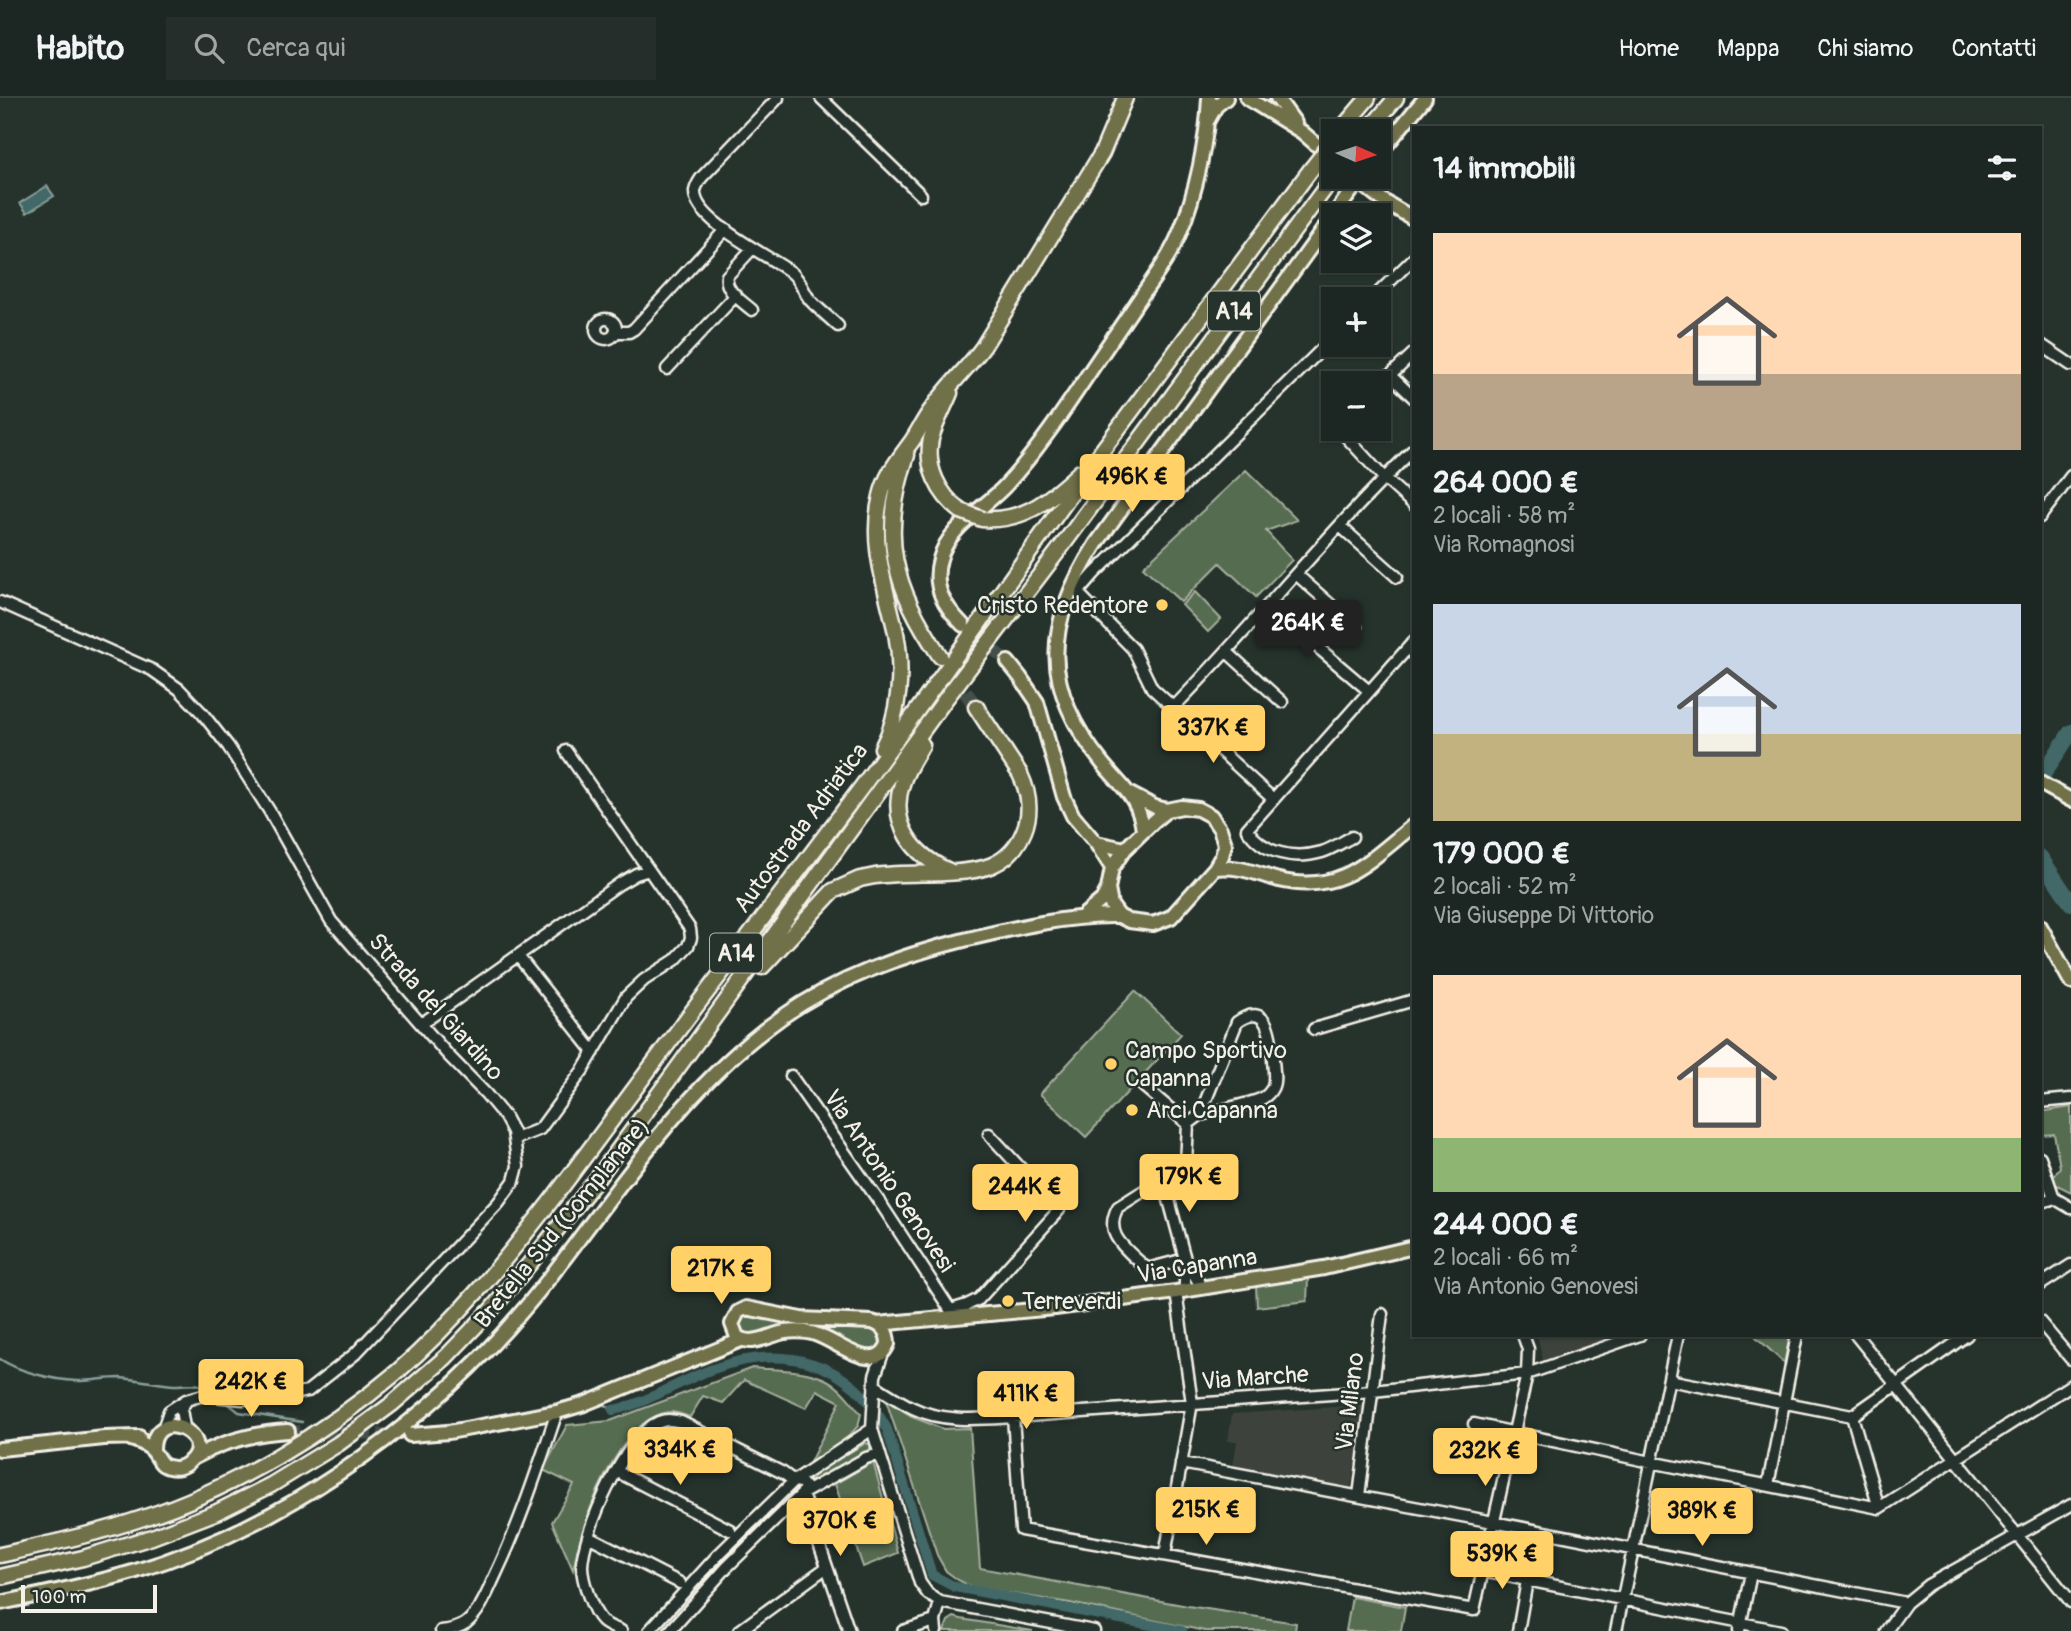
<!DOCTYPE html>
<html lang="it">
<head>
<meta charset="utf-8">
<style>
  body { margin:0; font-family:Pangolin,sans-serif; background:#252e2a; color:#f1f3f6; height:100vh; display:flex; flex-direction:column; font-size:26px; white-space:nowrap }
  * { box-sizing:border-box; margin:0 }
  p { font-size:23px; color:#a0a5a5 }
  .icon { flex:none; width:38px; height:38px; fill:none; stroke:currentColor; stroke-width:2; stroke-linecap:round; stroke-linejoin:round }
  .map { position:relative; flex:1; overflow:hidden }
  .drawer { position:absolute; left:1412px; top:28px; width:630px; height:1211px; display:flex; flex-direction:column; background:#1c2622; border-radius:0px; box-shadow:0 2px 5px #0004,0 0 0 2px #3a4340 }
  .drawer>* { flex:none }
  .needle { width:46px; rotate:93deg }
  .tools { position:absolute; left:1321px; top:21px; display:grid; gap:14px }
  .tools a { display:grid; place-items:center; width:70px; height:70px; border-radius:0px; background:#1c2622; box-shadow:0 2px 5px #0004,0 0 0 2px #3a4340; font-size:35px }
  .scale { position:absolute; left:21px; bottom:18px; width:136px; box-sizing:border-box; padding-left:7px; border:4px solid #f4f1e8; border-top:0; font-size:19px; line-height:24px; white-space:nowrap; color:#f4f1e8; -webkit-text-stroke:5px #26332d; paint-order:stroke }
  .price { position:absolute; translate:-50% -60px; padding:0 16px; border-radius:7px; background:#ffd166; color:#111; font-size:23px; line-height:46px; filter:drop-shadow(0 2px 4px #0008) }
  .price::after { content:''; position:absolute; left:50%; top:42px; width:21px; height:16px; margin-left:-10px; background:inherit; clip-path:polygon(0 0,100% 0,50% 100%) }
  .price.selected { background:#222; color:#fff }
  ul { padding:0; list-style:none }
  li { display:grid; align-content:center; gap:14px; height:371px; padding:0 21px }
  li span { display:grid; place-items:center; height:217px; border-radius:0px; color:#555 }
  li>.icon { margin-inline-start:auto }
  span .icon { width:126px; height:126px; fill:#fffc; stroke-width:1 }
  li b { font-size:30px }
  h2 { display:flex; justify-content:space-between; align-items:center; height:84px; padding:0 21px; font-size:30px }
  header { display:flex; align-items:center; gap:42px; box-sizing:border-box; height:98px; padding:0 35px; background:#1c2622; border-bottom:2px solid #3a4340 }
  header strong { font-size:33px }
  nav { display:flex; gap:38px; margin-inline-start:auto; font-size:24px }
  .search { width:490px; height:63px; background:#252e2a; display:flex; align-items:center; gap:18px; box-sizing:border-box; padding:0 24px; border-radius:0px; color:#a0a5a5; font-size:26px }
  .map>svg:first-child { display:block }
</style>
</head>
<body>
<header>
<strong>Habito</strong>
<div class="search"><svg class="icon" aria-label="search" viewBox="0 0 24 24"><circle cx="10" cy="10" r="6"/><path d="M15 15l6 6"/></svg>Cerca qui</div>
<nav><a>Home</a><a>Mappa</a><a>Chi siamo</a><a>Contatti</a></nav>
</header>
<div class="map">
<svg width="2071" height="1533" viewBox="0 0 2071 1533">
  <rect width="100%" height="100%" fill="#26332d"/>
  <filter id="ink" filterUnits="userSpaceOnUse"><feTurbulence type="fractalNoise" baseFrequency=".0143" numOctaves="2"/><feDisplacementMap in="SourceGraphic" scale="14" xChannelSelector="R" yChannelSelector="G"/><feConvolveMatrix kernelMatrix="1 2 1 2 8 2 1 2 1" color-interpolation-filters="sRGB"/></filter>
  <g filter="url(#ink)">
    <path fill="#3c433c" d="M1537,1237H1628L1544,1266Z
      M1364,1307L1351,1389L1233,1369L1237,1343H1228L1232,1316Z"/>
    <path fill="#566c51" stroke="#a5ae9c" stroke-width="2" d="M1246,372L1297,422L1266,433L1292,462L1256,499L1220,465L1181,504L1143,469Z
      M1195,494L1221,521L1208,534L1182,507Z
      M1135,893L1181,936L1086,1039L1040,996Z
      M2071,1009V1094L2055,1086L2052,1080L2060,1069L2054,1036L2043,1037L2040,1014Z
      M1308,1181L1307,1203L1257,1209L1256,1188Z
      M742,1216L875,1230L884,1242L881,1250L869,1256L836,1240L755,1238L738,1236V1221Z
      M1754,1237H1790L1784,1265Z
      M752,1270C776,1272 803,1271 825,1281C839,1287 852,1305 861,1316L858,1328L848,1339L808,1368L840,1304L817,1292L806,1310L744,1282L723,1305L703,1298L690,1319C683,1317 676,1313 669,1314C627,1319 595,1394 584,1429C579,1443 576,1457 573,1472L552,1424L574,1387L543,1372L567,1327L610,1323Z
      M886,1302L915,1320L943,1331L970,1330L980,1470L1188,1508L1296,1525L1295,1533H1205L1070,1505L974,1490L958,1482L946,1473L937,1457Z
      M866,1345L871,1347L869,1352L816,1383L809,1382L811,1377Z
      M873,1364L898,1455L863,1469L835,1386Z
      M785,1397L790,1398L788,1403L731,1457H727V1452Z
      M716,1464L720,1465V1470L664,1533H654Z
      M1352,1499L1405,1509L1401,1533H1346Z
      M954,1519L961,1521L1033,1533H944L948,1523Z"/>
    <path fill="#436868" stroke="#8a9f9b" stroke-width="2" d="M47,88L54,98L27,115L20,105Z"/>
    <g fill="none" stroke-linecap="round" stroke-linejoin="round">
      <path stroke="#8a9f9b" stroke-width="2.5" d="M0,1261C19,1274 54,1282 77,1283C91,1283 106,1280 120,1280C138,1281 156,1286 173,1287C192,1287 198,1282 214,1295
        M225,1303L239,1314L302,1324
        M605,1307L613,1312
        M424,1329L471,1323L582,1300"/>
      <path stroke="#436868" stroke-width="10" d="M613,1312C649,1305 679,1283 713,1271C784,1245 850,1263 887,1331L932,1477L955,1489L1182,1533"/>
      <path stroke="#436868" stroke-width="16" d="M2040,681L2071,634
        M2040,759L2071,805"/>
      <path stroke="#455049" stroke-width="12" stroke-dasharray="12 6" stroke-linecap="butt" d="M965,528L1008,564
        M288,1333L410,1337"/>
      <path stroke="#455049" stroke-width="14" stroke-dasharray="14 7" stroke-linecap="butt" d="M953,576L976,609"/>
      <defs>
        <path id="minor" d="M778,0L702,79C699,83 696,88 695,93C693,123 772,159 792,175C801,183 803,193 810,202C818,211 829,219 838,228
          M821,0L921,97
          M752,151L727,178C724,193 742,203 752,212
          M1372,201L1414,160
          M596 231a10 10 0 1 1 20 0a10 10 0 1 1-20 0Z
          M615,234H629L634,231L726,131
          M2040,246L2071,267
          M667,271L736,197
          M1390,277L1414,300
          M1379,288L1414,255
          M1339,331L1384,380L1414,407
          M2040,419L2071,378
          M1340,428L1397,479
          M1296,476L1356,529
          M0,504L152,572L179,591L202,615L228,648L270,714L331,823L448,957L486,996L505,1019L513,1034L518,1068L514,1083L498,1105L355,1256L308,1293L281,1298L243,1301L203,1297L186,1302L169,1313L163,1331
          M1268,507L1369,593
          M1227,554L1282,604
          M1173,610C1255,526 1329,433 1414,351
          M1273,701L1152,590L1133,551L1080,497L1081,491L1094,476L1334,239
          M1352,739C1342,744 1332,751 1322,754C1294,762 1263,756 1247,731L1414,543
          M518,858L594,954
          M421,926L619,786L636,776L649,772
          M1314,931L1414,902
          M791,978L883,1109L955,1219
          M1143,988L1188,1026L1186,1066L1118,1109C1102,1138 1128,1152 1147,1171L1185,1161
          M2040,1004L2071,1001
          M1188,1026L1200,1017L1237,924C1268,902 1271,938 1273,960C1273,970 1277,984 1271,992C1269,996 1266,998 1263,1000C1251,1006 1215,1013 1200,1017
          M515,1041L540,1031L583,972L626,899L644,882L675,862L688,848L691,840L690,831L566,653
          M2040,1059L2054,1100
          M1163,1080L1185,1161V1193
          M2040,1105L2054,1100L2071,1110
          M1185,1161L1202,1190
          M2040,1187L2071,1167
          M951,1212L967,1207L979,1201L1059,1112L989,1036
          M2040,1224L2071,1261
          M1856,1237L2071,1504
          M883,1255L875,1278L872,1331L920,1485L928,1496L940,1504L1094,1533
          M1669,1282L1852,1318L1967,1237
          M874,1287C887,1295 900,1304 913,1310C943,1325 981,1321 1013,1319L1373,1293L1527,1276L1640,1237
          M1852,1318L1879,1410
          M1013,1319L1021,1432L1474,1512L1527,1276L1528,1251L1523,1237
          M1474,1326L1651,1364L1879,1410L2071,1287
          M184,1329L181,1311L186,1303
          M1181,1365L1483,1422L1906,1505
          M616,1373L730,1432
          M1768,1387L1797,1237
          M1359,1398L1382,1216
          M588,1438L680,1485
          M1165,1457L1192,1305L1176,1194
          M1482,1473L1781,1533
          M441,1533C450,1532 459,1530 466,1525C480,1514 487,1495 494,1480C520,1426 538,1370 557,1314
          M621,1533C614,1530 607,1528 602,1523C592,1513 582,1482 582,1468C583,1433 626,1337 659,1324C667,1321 673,1322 681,1324L783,1375L794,1383L801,1384L805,1389L802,1396L849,1533
          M649,1533L717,1458L794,1383L872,1331
          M670,1533L727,1469L802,1396L866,1360L880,1356
          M739,1533L827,1469
          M903,1533L935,1523
          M936,1533L935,1523L940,1504
          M1518,1533L1536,1433
          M1616,1533L1678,1237
          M1739,1533L1751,1475
          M1886,1533L1906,1505L1928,1487L2071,1407"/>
        <path id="major" d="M1247,0L1302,34L1334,62
          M1277,0L1295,25
          M1208,22L1216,8L1226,0
          M1379,56L1425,0
          M1353,79L1385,104L1414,121
          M963,527C944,508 932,489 940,461C948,429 985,410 1006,387C1038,352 1065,311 1091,272C1108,247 1125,222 1142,197C1156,177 1171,157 1180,134C1196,96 1207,42 1209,0
          M1008,564L1020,579L1037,604L1064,699L1073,718L1096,745L1112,770
          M2040,685L2071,702
          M1130,696L1155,709L1167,712
          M1182,709L1198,711L1211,718L1220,731L1225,746L1222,758L1215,770L1171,819L1153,826L1129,823L1119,818L1111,807L1108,791L1112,770L1125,751L1154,723L1167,712Z
          M1143,733C1140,701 1122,689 1103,666C1040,588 1044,528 1096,446L1347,99
          M1096,745L1125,751
          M1215,770C1239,767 1257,776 1279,782C1342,797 1369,762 1414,727
          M1083,818L1102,802L1108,791
          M2040,828L2071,884
          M746,1210L801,1221L872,1224C883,1227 888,1235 888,1246C874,1279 836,1241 812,1235C803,1233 794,1233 785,1234C769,1237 752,1249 737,1239L732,1226L738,1214Z
          M877,1226L1055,1210L1176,1194L1324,1170L1414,1149
          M410,1337L449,1334L557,1314L584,1306L741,1242
          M131,1341C138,1343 145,1346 151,1351C158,1357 158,1367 169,1369C176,1371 184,1369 189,1364C219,1337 152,1305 153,1353
          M0,1351L104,1340L139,1339
          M193,1360C223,1343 254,1335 288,1333
          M0,1505C45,1496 89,1487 133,1474C242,1441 343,1380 429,1307C474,1269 515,1224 551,1178C622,1086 686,987 782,919C837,880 900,858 964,842C1014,830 1067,817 1119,818"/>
        <path id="highway" d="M1340,33L1368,0
          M1368,33L1396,0
          M950,295C944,310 935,325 931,341C925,369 939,397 961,413
          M907,357C879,439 893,488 940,558
          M982,421C1026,424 1050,401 1080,374
          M922,647C915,659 906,672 902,686C889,726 913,757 949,773
          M882,650C900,617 903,571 896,535C886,489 869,445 881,398C886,376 899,361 912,343C919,333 924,321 932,311C947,289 967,271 983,249L1102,55L1125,0
          M762,869L833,793L860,781L875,778C898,775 921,776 945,775C980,773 1009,770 1024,733C1032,713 1029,695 1020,676L976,609
          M0,1457C48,1446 96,1436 143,1420C232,1391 325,1335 397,1274C457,1222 506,1161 554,1099C606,1031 655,962 707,894C758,826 810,758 861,690C942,579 1021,466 1101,354C1171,259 1242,165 1312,70
          M0,1479L83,1460L152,1439L217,1414L271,1387L338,1346L392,1306L446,1259L491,1212L531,1164L597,1081L947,599L1065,444L1334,78"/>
      </defs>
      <use href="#minor" stroke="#f4f1e8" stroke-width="15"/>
      <use href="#major" stroke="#f4f1e8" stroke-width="18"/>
      <use href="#highway" stroke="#f4f1e8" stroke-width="19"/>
      <use href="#minor" stroke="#26332d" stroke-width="10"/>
      <use href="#major" stroke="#70704a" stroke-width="12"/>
      <use href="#highway" stroke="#70704a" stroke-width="14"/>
      <defs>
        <path id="major-bridge" d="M1347,99L1362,79"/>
        <path id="highway-bridge" d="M1312,70L1334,42
          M961,413L982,421"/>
      </defs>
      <use href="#major-bridge" stroke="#f4f1e8" stroke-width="18" stroke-linecap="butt"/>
      <use href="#highway-bridge" stroke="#f4f1e8" stroke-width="19" stroke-linecap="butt"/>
      <use href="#major-bridge" stroke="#70704a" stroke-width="12"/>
      <use href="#highway-bridge" stroke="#70704a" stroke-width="14"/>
    </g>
  </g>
  <g fill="#ffd166" stroke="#26332d" stroke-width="2.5">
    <circle cx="1162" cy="507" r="7"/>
    <circle cx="1111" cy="966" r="7"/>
    <circle cx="1132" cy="1012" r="7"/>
    <circle cx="1008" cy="1203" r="7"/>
  </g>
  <g text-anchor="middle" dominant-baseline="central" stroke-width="5" stroke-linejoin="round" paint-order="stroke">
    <g fill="#26332d" stroke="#b6b8b0" stroke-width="2">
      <rect x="1208" y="193.5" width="52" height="39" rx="5"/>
      <rect x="710" y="835.5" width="52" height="39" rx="5"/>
    </g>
    <g font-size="23" font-weight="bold" fill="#f4f1e8">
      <text x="1234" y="213">A14</text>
      <text x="736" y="855">A14</text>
    </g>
    <g font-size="24" fill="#f4f1e8" stroke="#26332d" text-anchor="start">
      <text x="1148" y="507" text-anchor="end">Cristo Redentore</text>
      <text x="1125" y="952">Campo Sportivo<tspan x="1125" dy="28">Capanna</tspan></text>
      <text x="1146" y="1012">Arci Capanna</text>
      <text x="1022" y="1203">Terreverdi</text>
    </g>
    <g font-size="24" fill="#f4f1e8" stroke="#26332d">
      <text transform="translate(801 730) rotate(-53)">Autostrada Adriatica</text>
      <text transform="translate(436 909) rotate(48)">Strada del Giardino</text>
      <text transform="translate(889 1083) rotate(56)">Via Antonio Genovesi</text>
      <text transform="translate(562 1125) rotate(-51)">Bretella Sud (Complanare)</text>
      <text transform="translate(1197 1168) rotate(-9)">Via Capanna</text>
      <text transform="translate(1255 1280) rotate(-4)">Via Marche</text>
      <text transform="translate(1350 1304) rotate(-83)">Via Milano</text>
    </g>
  </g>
</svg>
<div class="tools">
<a><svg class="needle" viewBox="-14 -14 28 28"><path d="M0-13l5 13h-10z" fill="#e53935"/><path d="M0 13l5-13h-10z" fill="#a0a5a5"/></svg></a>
<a><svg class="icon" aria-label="layers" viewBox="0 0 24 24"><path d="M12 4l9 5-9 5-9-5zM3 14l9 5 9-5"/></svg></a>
<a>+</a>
<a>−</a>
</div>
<div class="scale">100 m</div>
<b class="price" style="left:1132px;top:416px">496K €</b>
<b class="price selected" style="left:1308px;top:562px">264K €</b>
<b class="price" style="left:1213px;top:667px">337K €</b>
<b class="price" style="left:1189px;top:1116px">179K €</b>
<b class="price" style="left:1025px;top:1126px">244K €</b>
<b class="price" style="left:721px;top:1208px">217K €</b>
<b class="price" style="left:251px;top:1321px">242K €</b>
<b class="price" style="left:1026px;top:1333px">411K €</b>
<b class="price" style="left:680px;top:1389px">334K €</b>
<b class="price" style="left:1485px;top:1390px">232K €</b>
<b class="price" style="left:1206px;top:1449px">215K €</b>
<b class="price" style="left:1702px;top:1450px">389K €</b>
<b class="price" style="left:840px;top:1460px">370K €</b>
<b class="price" style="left:1502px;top:1493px">539K €</b>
<section class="drawer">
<h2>14 immobili<svg class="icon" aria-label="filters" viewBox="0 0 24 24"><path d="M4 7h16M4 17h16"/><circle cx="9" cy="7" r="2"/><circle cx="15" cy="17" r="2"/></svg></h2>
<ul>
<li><span style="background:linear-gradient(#ffd9b3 65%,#b9a48a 0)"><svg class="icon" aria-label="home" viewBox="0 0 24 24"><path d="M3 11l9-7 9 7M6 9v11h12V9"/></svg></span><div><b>264 000 €</b><p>2 locali · 58 m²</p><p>Via Romagnosi</p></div></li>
<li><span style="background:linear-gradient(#c9d6e8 60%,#c2b280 0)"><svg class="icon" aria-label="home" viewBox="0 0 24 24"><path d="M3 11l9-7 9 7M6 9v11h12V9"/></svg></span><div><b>179 000 €</b><p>2 locali · 52 m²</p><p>Via Giuseppe Di Vittorio</p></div></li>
<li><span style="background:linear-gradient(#ffd9b3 75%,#8fb573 0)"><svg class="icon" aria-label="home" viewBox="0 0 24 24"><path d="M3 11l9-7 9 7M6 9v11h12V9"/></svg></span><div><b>244 000 €</b><p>2 locali · 66 m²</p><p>Via Antonio Genovesi</p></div></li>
</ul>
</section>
</div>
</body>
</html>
